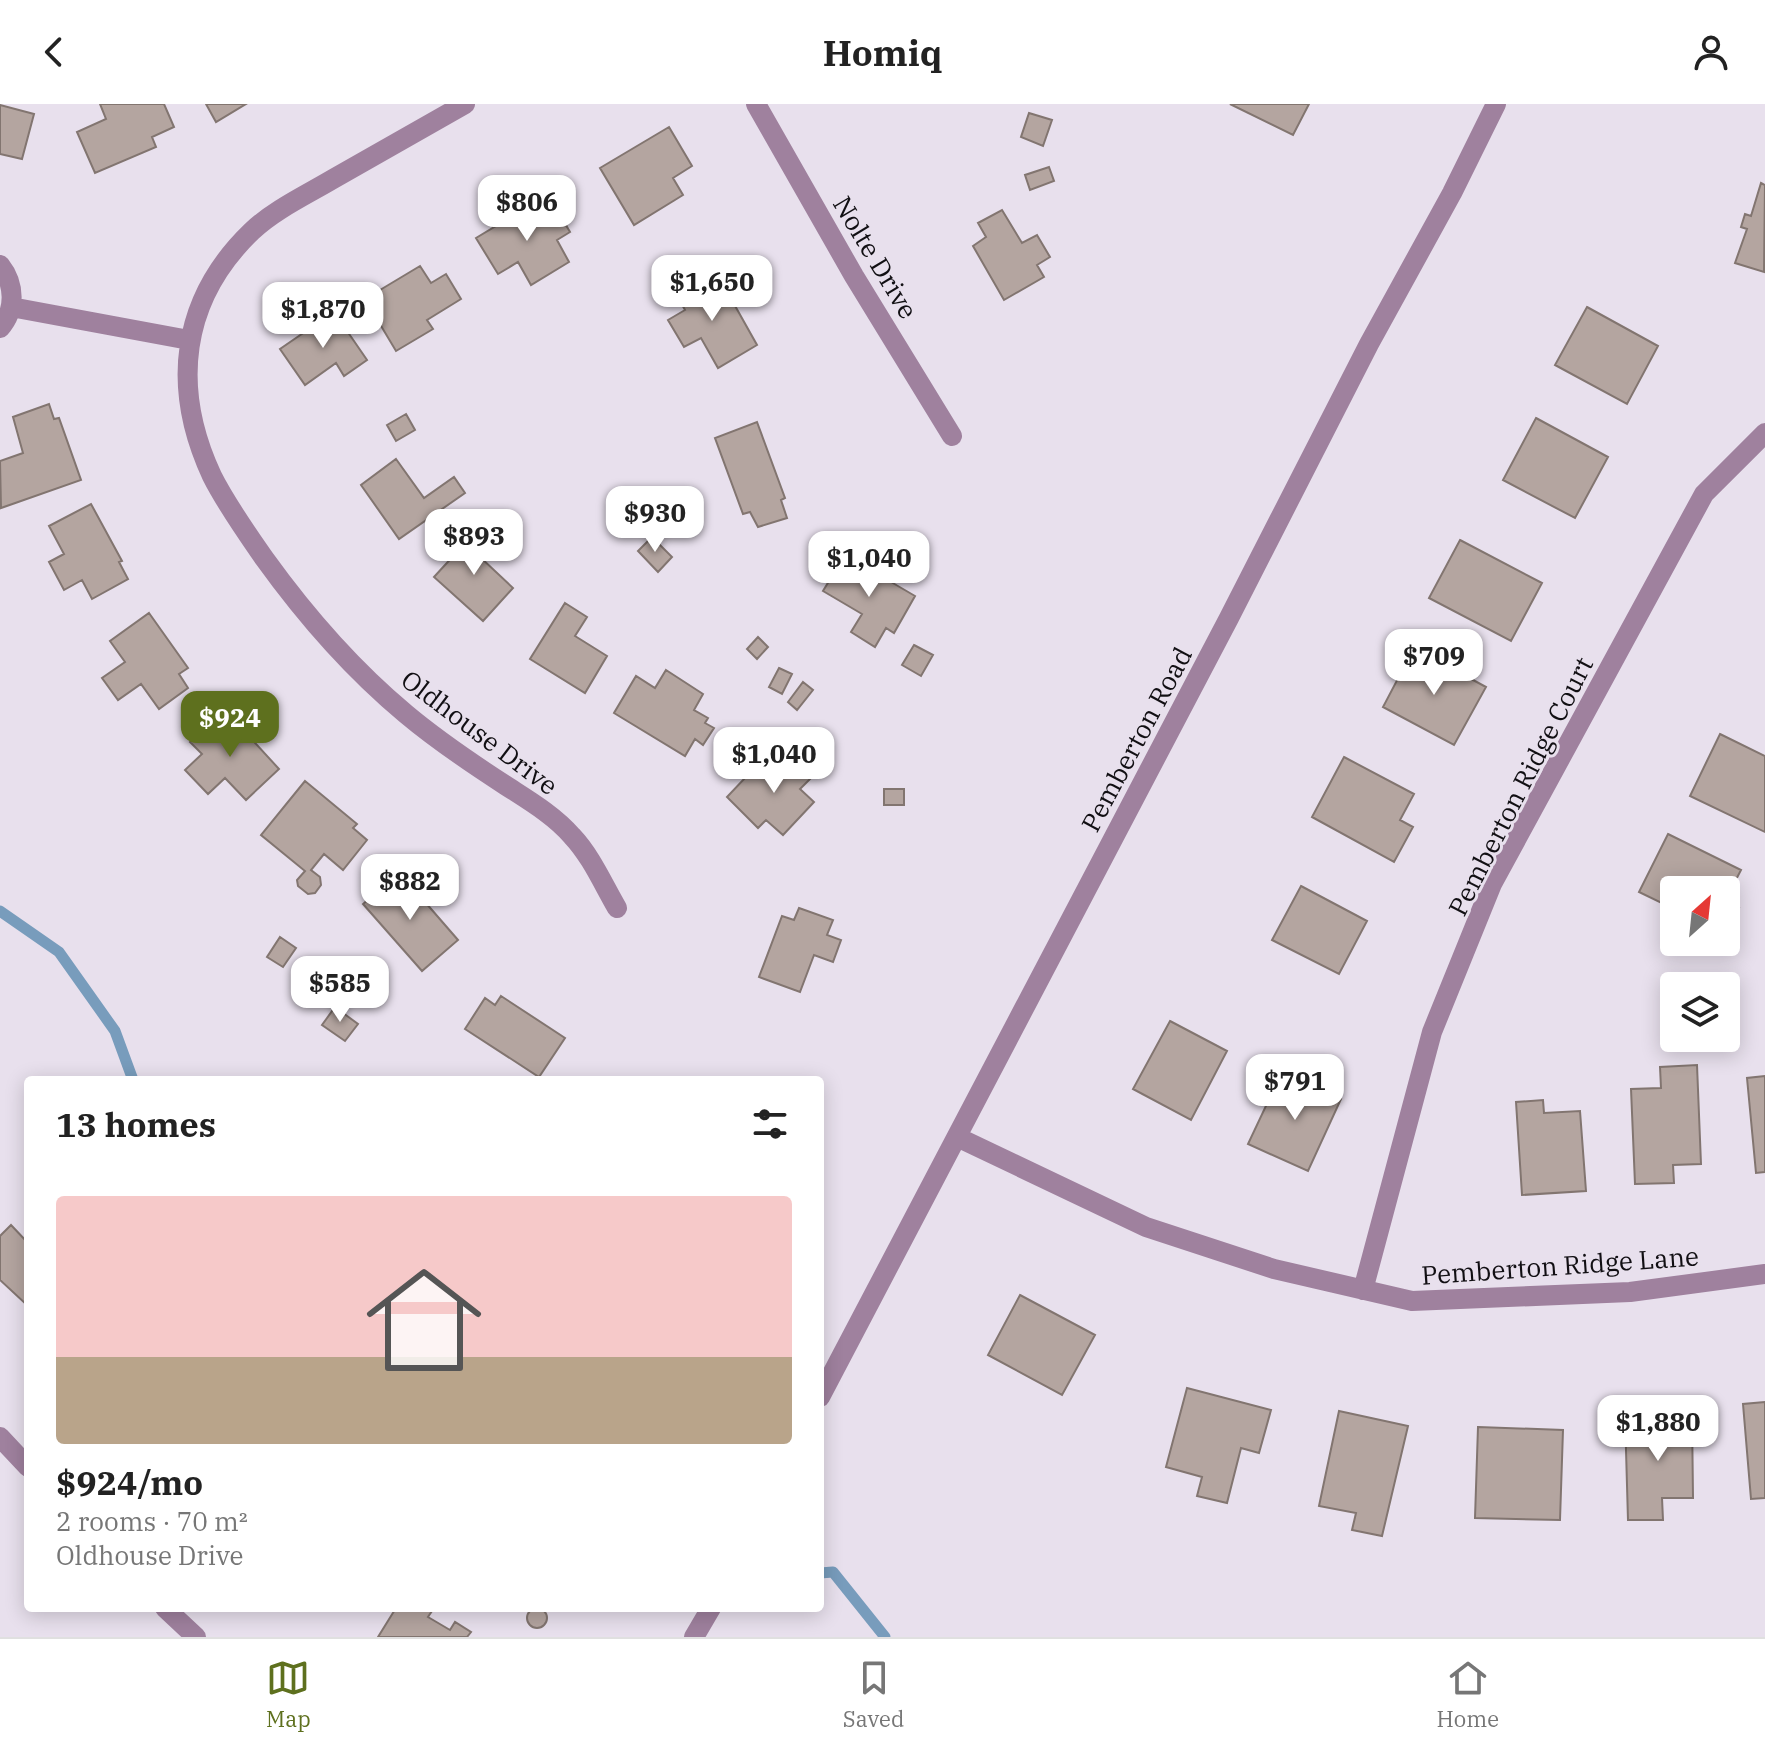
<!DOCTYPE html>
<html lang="en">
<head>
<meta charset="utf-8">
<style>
  body { margin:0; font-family:"IBM Plex Serif",serif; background:#f6f6f6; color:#222; height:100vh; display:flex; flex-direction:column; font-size:30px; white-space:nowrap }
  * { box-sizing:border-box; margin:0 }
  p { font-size:26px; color:#767676 }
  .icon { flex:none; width:44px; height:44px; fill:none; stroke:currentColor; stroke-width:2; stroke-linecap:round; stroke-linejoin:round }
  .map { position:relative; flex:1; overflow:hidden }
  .details { position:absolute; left:24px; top:972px; width:800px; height:536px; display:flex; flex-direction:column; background:#fff; border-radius:8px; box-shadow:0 4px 20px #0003 }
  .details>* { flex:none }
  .needle { width:52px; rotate:27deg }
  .fabs { position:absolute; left:1660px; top:772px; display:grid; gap:16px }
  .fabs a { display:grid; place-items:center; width:80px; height:80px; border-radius:8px; background:#fff; box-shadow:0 4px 20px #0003; font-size:40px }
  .price { position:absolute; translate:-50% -68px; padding:0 18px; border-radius:16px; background:#fff; color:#222; font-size:26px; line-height:52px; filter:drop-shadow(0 2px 4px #0008) }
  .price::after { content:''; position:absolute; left:50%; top:48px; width:24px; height:18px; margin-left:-12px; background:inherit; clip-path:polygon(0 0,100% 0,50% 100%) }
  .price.selected { background:#5e701e; color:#fff }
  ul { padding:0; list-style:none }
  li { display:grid; align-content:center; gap:16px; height:424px; padding:0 32px }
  li span { display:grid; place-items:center; height:248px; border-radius:8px; color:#555 }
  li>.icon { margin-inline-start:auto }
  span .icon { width:144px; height:144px; fill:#fffc; stroke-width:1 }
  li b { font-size:34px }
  h2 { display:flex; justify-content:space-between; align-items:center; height:96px; padding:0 32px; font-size:34px }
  header { display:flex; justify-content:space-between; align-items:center; height:104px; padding:0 32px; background:#fff; font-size:36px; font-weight:700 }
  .menu { display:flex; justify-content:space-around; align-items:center; height:112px; border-top:2px solid #e0e0e0; background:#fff; font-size:22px; color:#767676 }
  .menu a { display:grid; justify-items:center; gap:4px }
  .menu .selected { color:#5e701e }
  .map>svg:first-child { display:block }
</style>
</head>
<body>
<header><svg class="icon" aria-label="back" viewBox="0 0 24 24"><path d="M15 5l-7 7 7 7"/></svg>Homiq<svg class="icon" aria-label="person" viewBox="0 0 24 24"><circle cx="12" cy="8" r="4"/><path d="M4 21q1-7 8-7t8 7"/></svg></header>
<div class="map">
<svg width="1765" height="1533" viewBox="0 0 1765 1533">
  <rect width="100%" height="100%" fill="#e8e0ed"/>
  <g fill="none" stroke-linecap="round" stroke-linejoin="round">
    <path stroke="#789cbc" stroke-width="11" d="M0,807L59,848L115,927L133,976
      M820,1469L833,1468L885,1533"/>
  </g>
  <path fill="#b4a5a0" stroke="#827570" stroke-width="2" d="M100,0H164L174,23L152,33L156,43L95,69L77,28L106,15Z
    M206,0H246L216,18Z
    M1230,0H1309L1293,31Z
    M0,1L34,10L22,55L0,50Z
    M1029,9L1052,16L1043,42L1021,33Z
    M669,23L692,62L673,74L683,91L634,121L600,64Z
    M1049,63L1054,77L1030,86L1025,71Z
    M1761,79L1765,81L1764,168L1735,159L1747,125L1741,123L1745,110L1751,112Z
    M534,99L540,110L554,101L570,128L557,136L569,158L531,181L518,158L498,170L476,134Z
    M1002,106L1022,139L1037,131L1050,153L1037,161L1044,173L1004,196L973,142L986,133L978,119Z
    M420,162L431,179L446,170L461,195L427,216L433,225L396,247L365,195Z
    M704,174L713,191L725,184L757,241L718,264L701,234L684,243L668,216L685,206L676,190Z
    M1587,203L1658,242L1627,300L1555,261Z
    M334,208L367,256L344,272L336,259L305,281L280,245Z
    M49,300L54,315L59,314L81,376L1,404L0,357L23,349L13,313Z
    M406,310L415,326L396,337L387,321Z
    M1536,314L1608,353L1575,414L1503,376Z
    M757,318L785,394L781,396L787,414L758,423L750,408L743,410L715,334Z
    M396,355L424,394L454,373L465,389L399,435L361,381Z
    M91,400L122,457L119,458L128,475L92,495L82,476L64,486L49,458L64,450L49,422Z
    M479,424L494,438L480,453L513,484L483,517L434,473Z
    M652,433L672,453L658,468L638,447Z
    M1460,436L1542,479L1511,537L1429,494Z
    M845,451L915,492L894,529L886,524L875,543L851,528L862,510L823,487Z
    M565,499L587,513L575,532L607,552L585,589L530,555Z
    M149,509L188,564L179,570L188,584L159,605L141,580L118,596L102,574L125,558L110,537Z
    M758,533L768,543L757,555L747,545Z
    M914,541L933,551L921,572L902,561Z
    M1414,544L1486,583L1454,641L1383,603Z
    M779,564L792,570L782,590L769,583Z
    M666,566L703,590L694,606L708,614L705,619L714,624L703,641L695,635L685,652L614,609L636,572L655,584Z
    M803,578L813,586L797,606L788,598Z
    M222,608L232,619L235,617L279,665L246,696L225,674L208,690L185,666L202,650L190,638Z
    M1720,630L1765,652V728L1690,692Z
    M1344,653L1414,690L1400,716L1413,723L1394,758L1312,713Z
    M794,654L813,672L800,685L814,698L783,731L766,716L758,724L727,693L763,655L779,669Z
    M305,677L357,720L353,724L367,736L343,766L324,750L311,766L320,773L321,781L315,789L308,790L298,782L297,776L305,767L261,731Z
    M884,685H904V701H884Z
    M1668,730L1741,766L1726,795V786H1674V805L1639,788Z
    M399,768L458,836L422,867L363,800Z
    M1301,782L1367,817L1339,870L1272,836Z
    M1726,797L1739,804L1726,829Z
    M799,804L833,816L827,831L841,836L833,858L814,851L800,888L759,873L782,812L794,816Z
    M280,833L296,844L283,863L267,853Z
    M501,892L565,934L539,973L465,925L485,894L495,901Z
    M335,903L358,920L345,937L322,921Z
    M1170,917L1227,947L1191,1016L1133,985Z
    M1697,961L1701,1060L1673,1061L1674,1079L1635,1080L1631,985L1661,984L1660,963Z
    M1282,968L1341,995L1308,1067L1248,1040Z
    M1765,972V1068L1756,1069L1747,974Z
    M1543,996L1544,1009L1580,1007L1586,1087L1522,1091L1516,998Z
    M11,1121L28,1139V1202L0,1176V1132Z
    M1020,1191L1095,1231L1062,1291L988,1251Z
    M1187,1284L1271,1306L1259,1349L1241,1344L1227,1399L1197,1392L1202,1373L1166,1363Z
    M1765,1298V1394L1751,1395L1743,1300Z
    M1339,1307L1408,1322L1382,1432L1352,1426L1356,1409L1319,1402Z
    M1692,1310L1693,1394H1662L1663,1416H1628L1625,1311Z
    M1478,1323L1563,1326L1560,1416L1475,1414Z
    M396,1504H434L428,1513L450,1526L455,1518L471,1528L467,1533H378Z
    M527 1514a10 10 0 1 1 20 0a10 10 0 1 1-20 0Z"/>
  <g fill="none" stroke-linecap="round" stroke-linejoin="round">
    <path stroke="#9f819e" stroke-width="20" d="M465,0C421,25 377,50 333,75C306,91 274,106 252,127C180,196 171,284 212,372C226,400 246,428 264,454C305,511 352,565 406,610C437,636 471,659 505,681C528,696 554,711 572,732C591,752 603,780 617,804
      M756,0L854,172L952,332
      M0,161C15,180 16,206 0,224
      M11,203L189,236
      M957,1033L1146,1123L1274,1165L1412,1197L1630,1188L1765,1170
      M1363,1186L1432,928L1492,780L1704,390L1765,329
      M820,1293L1229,514L1369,240L1452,89L1496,0
      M0,1333L28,1363
      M165,1504L196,1533
      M694,1533L711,1504"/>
  </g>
  <g text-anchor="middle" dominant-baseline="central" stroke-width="6" stroke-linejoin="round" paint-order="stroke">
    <g font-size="26" fill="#110f13" stroke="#e8e0ed">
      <text transform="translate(876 153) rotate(59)">Nolte Drive</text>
      <text transform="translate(480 628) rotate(37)">Oldhouse Drive</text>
      <text transform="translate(1136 635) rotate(-62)">Pemberton Road</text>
      <text transform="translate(1520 682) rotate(-63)">Pemberton Ridge Court</text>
      <text transform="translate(1560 1161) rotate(-4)">Pemberton Ridge Lane</text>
    </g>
  </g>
</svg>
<div class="fabs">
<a><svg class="needle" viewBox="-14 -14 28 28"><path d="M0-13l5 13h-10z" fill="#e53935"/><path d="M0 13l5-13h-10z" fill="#767676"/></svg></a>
<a><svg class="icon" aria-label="layers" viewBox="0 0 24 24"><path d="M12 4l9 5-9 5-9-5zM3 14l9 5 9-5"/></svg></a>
</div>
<b class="price" style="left:527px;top:139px">$806</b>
<b class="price" style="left:712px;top:219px">$1,650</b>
<b class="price" style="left:323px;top:246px">$1,870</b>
<b class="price" style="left:655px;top:450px">$930</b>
<b class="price" style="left:474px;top:473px">$893</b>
<b class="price" style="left:869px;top:495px">$1,040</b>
<b class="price" style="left:1434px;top:593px">$709</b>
<b class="price selected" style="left:230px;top:655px">$924</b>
<b class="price" style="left:774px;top:691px">$1,040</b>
<b class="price" style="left:410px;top:818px">$882</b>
<b class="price" style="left:340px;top:920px">$585</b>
<b class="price" style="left:1295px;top:1018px">$791</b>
<b class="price" style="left:1658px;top:1359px">$1,880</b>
<section class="details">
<h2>13 homes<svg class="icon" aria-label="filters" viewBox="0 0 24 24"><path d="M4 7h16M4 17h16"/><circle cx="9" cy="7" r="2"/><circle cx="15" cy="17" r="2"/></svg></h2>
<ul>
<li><span style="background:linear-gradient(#f6c9c9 65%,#b9a48a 0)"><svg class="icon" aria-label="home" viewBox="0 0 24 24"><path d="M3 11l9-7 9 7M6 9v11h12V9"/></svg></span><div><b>$924/mo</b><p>2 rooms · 70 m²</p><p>Oldhouse Drive</p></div></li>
</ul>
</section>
</div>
<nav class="menu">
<a class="selected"><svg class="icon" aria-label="map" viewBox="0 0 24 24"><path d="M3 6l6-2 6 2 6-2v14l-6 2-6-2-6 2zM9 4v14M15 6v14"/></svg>Map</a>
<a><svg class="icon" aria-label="saved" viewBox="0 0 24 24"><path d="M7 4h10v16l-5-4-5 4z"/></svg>Saved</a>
<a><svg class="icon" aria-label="home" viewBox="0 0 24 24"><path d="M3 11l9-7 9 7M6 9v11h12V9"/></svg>Home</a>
</nav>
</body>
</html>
